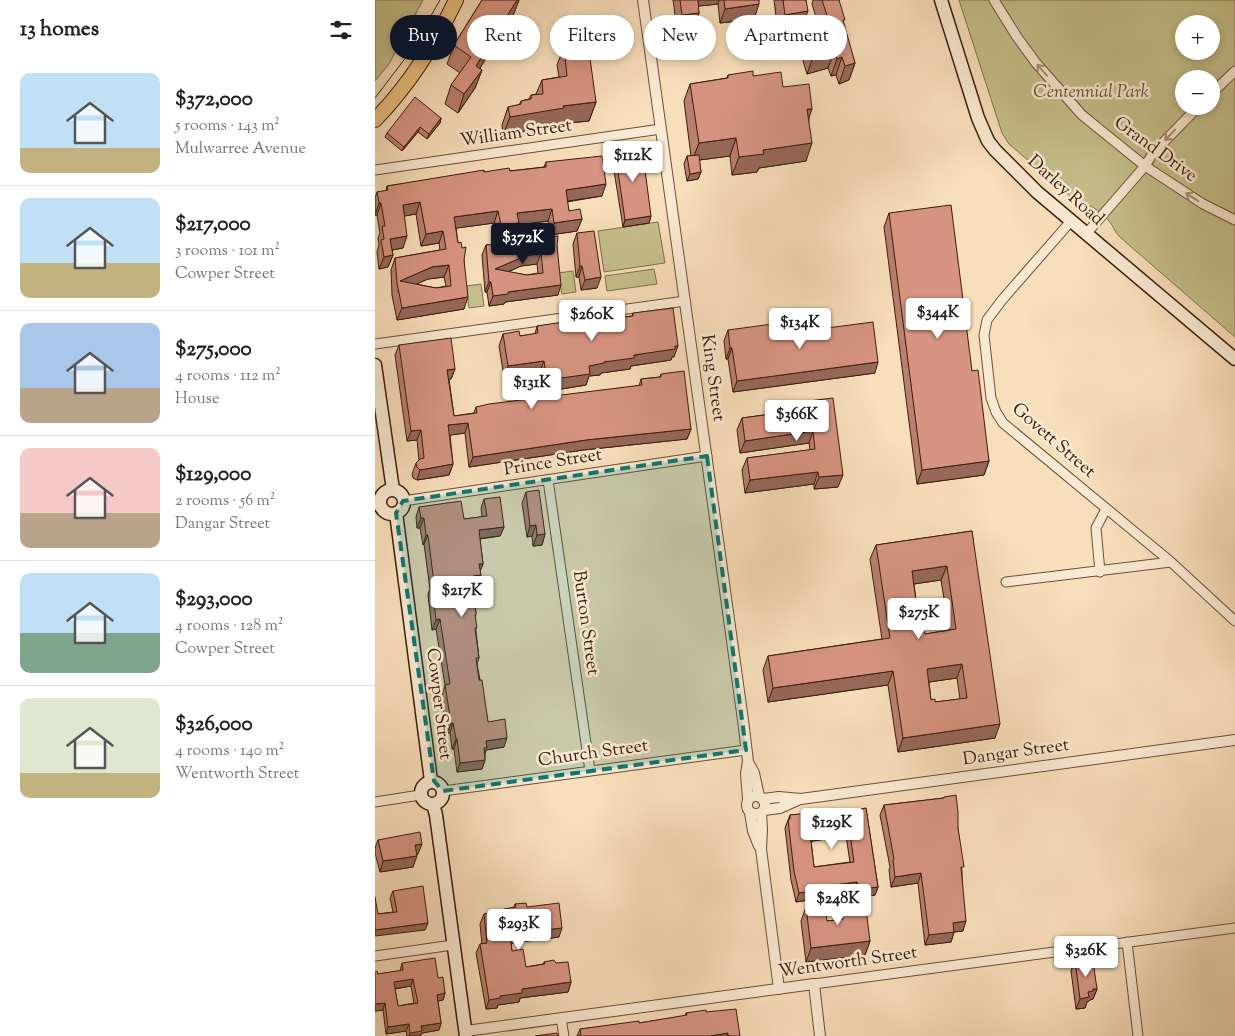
<!DOCTYPE html>
<html lang="en">
<head>
<meta charset="utf-8">
<style>
  body { margin:0; font-family:"Sorts Mill Goudy",serif; background:#f2f2f2; color:#222; height:100vh; display:flex; flex-direction:column; font-size:19px; white-space:nowrap }
  * { box-sizing:border-box; margin:0 }
  p { font-size:16px; color:#767676 }
  .icon { flex:none; width:28px; height:28px; fill:none; stroke:currentColor; stroke-width:2; stroke-linecap:round; stroke-linejoin:round }
  .map { position:relative; flex:1; overflow:hidden }
  .sheet { display:flex; flex-direction:column; background:#fff; width:375px }
  .sheet>* { flex:none }
  .banner { position:absolute; left:15px; top:15px; width:475px; height:45px; display:flex; gap:10px }
  .controls { position:absolute; left:800px; top:15px; display:grid; gap:10px }
  .controls a { display:grid; place-items:center; width:45px; height:45px; border-radius:50%; background:#fff; box-shadow:0 2px 8px #0003; font-size:25px }
  .price { position:absolute; translate:-50% -42px; padding:0 11px; border-radius:5px; background:#fff; color:#222; font-size:16px; line-height:32px; filter:drop-shadow(0 1px 2px #0008) }
  .price::after { content:''; position:absolute; left:50%; top:30px; width:15px; height:11px; margin-left:-8px; background:inherit; clip-path:polygon(0 0,100% 0,50% 100%) }
  .price.active { background:#111827; color:#fff }
  ul { padding:0; list-style:none }
  li { display:flex; align-items:center; gap:15px; height:125px; padding:0 20px }
  li+li { border-top:1px solid #e0e0e0 }
  li span { display:grid; place-items:center; flex:none; width:140px; height:100px; border-radius:10px; color:#555 }
  li>.icon { margin-inline-start:auto }
  span .icon { width:60px; height:60px; fill:#fffc; stroke-width:1 }
  li b { font-size:21px }
  h2 { display:flex; justify-content:space-between; align-items:center; height:60px; padding:0 20px; font-size:21px }
  .tag { padding:0 18px; border-radius:22px; background:#fff; box-shadow:0 2px 8px #0003; font-size:18px; line-height:45px }
  .tag.active { background:#111827; color:#fff }
  main { display:flex; flex:1; min-height:0 }
  .map>svg:first-child { display:block }
</style>
</head>
<body>
<main>
<section class="sheet">
<h2>13 homes<svg class="icon" aria-label="filters" viewBox="0 0 24 24"><path d="M4 7h16M4 17h16"/><circle cx="9" cy="7" r="2"/><circle cx="15" cy="17" r="2"/></svg></h2>
<ul>
<li><span style="background:linear-gradient(#bfe0f5 75%,#c2b280 0)"><svg class="icon" aria-label="home" viewBox="0 0 24 24"><path d="M3 11l9-7 9 7M6 9v11h12V9"/></svg></span><div><b>$372,000</b><p>5 rooms · 143 m²</p><p>Mulwarree Avenue</p></div></li>
<li><span style="background:linear-gradient(#bfe0f5 65%,#c2b280 0)"><svg class="icon" aria-label="home" viewBox="0 0 24 24"><path d="M3 11l9-7 9 7M6 9v11h12V9"/></svg></span><div><b>$217,000</b><p>3 rooms · 101 m²</p><p>Cowper Street</p></div></li>
<li><span style="background:linear-gradient(#a9c7e8 65%,#b9a48a 0)"><svg class="icon" aria-label="home" viewBox="0 0 24 24"><path d="M3 11l9-7 9 7M6 9v11h12V9"/></svg></span><div><b>$275,000</b><p>4 rooms · 112 m²</p><p>House</p></div></li>
<li><span style="background:linear-gradient(#f6c9c9 65%,#b9a48a 0)"><svg class="icon" aria-label="home" viewBox="0 0 24 24"><path d="M3 11l9-7 9 7M6 9v11h12V9"/></svg></span><div><b>$129,000</b><p>2 rooms · 56 m²</p><p>Dangar Street</p></div></li>
<li><span style="background:linear-gradient(#bfe0f5 60%,#7fa58c 0)"><svg class="icon" aria-label="home" viewBox="0 0 24 24"><path d="M3 11l9-7 9 7M6 9v11h12V9"/></svg></span><div><b>$293,000</b><p>4 rooms · 128 m²</p><p>Cowper Street</p></div></li>
<li><span style="background:linear-gradient(#dfe7d0 75%,#c2b280 0)"><svg class="icon" aria-label="home" viewBox="0 0 24 24"><path d="M3 11l9-7 9 7M6 9v11h12V9"/></svg></span><div><b>$326,000</b><p>4 rooms · 140 m²</p><p>Wentworth Street</p></div></li>
</ul>
</section>
<div class="map">
<svg width="860" height="1036" viewBox="0 0 860 1036">
  <rect width="100%" height="100%" fill="#f8dfbb"/>
  <filter id="stains"><feTurbulence type="fractalNoise" baseFrequency=".004" numOctaves="4"/><feColorMatrix values="0 0 0 0 .2 0 0 0 0 .09 0 0 0 0 .02 0 0 0 .5 -.17"/></filter>
  <radialGradient id="worn" r=".72"><stop offset=".6" stop-color="#630" stop-opacity="0"/><stop offset="1" stop-color="#630" stop-opacity=".3"/></radialGradient>
  <path fill="#c5bf8b" stroke="#806e4a" fill-rule="evenodd" d="M0,0H48L14,64L0,81Z
    M584,0H860V337L746,238C740,233 739,227 734,221C728,212 713,203 703,203L634,144L627,133ZM809,24H836V51H809ZM809,79H836V106H809Z
    M283,222L290,263L229,272L223,231Z
    M279,269L282,284L232,291L230,276Z
    M198,271L201,292L187,294L183,273Z
    M106,284L109,306L94,308L91,286Z"/>
  <g fill="none" stroke-linecap="round" stroke-linejoin="round">
    <defs>
      <path id="minor" d="M619,0L642,37L661,63L707,115L770,166L828,204L860,220
        M836,94L860,71
        M0,170L286,129
        M696,221L627,300L612,320L609,335L616,398L621,412L628,423L796,562L860,621
        M711,234L770,166L778,153L824,106
        M0,344L310,301
        M173,480L215,771
        M28,501L332,456
        M0,505L5,504
        M725,572L721,528L731,509
        M631,582L796,562
        M68,791L371,750
        M0,802L45,795
        M752,942L763,1036
        M0,956L78,945
        M439,984L860,928
        M186,1019L189,1036"/>
      <path id="tertiary" d="M268,0L368,720L373,761L371,774L373,799
        M373,762L379,773L384,796
        M372 805a9 9 0 1 1 18 0a9 9 0 1 1-18 0Z
        M387,799L404,797L426,799L860,740
        M389,810L405,808L425,799
        M375,813L378,831L384,846
        M386,813L387,829L386,849L404,989
        M91,1031L439,984L445,1036"/>
      <path id="secondary" d="M566,0L603,118L613,141L620,150L662,192L860,359
        M0,365L18,490
        M5 502a12 12 0 1 1 24 0a12 12 0 1 1-24 0Z
        M21,513L56,781
        M46 793a11 11 0 1 1 22 0a11 11 0 1 1-22 0Z
        M58,804L61,815L91,1036"/>
      <path id="primary" d="M0,120C34,85 60,44 81,0"/>
    </defs>
    <use href="#minor" stroke="#6b4d35" stroke-width="11"/>
    <use href="#tertiary" stroke="#6b4d35" stroke-width="12"/>
    <use href="#secondary" stroke="#3c1c08" stroke-width="15"/>
    <use href="#primary" stroke="#3c1c08" stroke-width="16"/>
    <use href="#minor" stroke="#faead3" stroke-width="9"/>
    <use href="#tertiary" stroke="#faead3" stroke-width="10"/>
    <use href="#secondary" stroke="#faead3" stroke-width="12"/>
    <use href="#primary" stroke="#ecc07e" stroke-width="14"/>
    <path stroke="#3c1c08" stroke-width="1" d="M0,98L35,52L65,0"/>
  </g>
  <path fill="#b97f70" stroke="#3c1c08" fill-rule="evenodd" d="M107,0H144L139,13L105,68L107,70L100,88L83,113L70,104L76,85L85,73L72,64L79,45Z
    M298,0H384L379,19L345,23L343,4L323,6L324,13L319,27L302,29Z
    M399,0H431L426,29L403,32Z
    M438,0H464L468,23L480,63L474,80L464,84L461,75L456,76L453,68L432,74L428,61L434,44L448,40L437,4Z
    M189,47L221,102L214,121L182,124V126L128,135L127,125L133,107L144,105L146,101L154,99L156,95L161,94L167,80L184,77L182,65Z
    M353,75L378,76L408,87L434,119L431,161L384,168L382,172L357,175L355,156L324,160L326,172L323,179L312,181L309,164L312,156H316L309,101L315,84L352,78Z
    M66,118L65,123L52,139L43,132L27,151L10,137L12,133Z
    M240,151L276,216L274,223L248,227L237,158Z
    M171,162L227,196L192,202L194,211L207,219L202,231L175,235L173,221L143,225L139,235L121,237L119,223L81,228L83,243L89,260V309L22,320L17,295L16,270L20,258L65,250L64,243L46,246L41,214L29,216L28,248L17,250L18,255L13,267L4,269L2,252L4,245L3,238L5,233L2,215H0V198L2,192L11,191L12,186L109,172L135,171L169,167ZM69,277L71,286L61,288L41,284L53,279Z
    M514,213L597,371L614,461L609,475L542,484L509,227Z
    M202,233L222,288L206,290L204,277H201L198,244Z
    M111,245L182,246L183,295L130,302L129,304L114,306L112,292H110L107,255ZM162,264L163,273L152,275L133,272L146,266Z
    M258,313L299,357H297L296,360L256,366L255,369L226,373L225,375L214,376L211,385L168,392L165,372L129,377L124,346L128,334L145,336L160,334L162,326L257,316Z
    M353,330L500,373L358,392L353,359H351L349,341Z
    M24,345L80,369L76,379H74L79,416L99,413L101,407L264,386L266,379L285,377L286,374L316,429L312,439L208,450L94,467L90,433L75,435L78,464L74,475L42,480L38,478L37,474L41,463L44,460L42,440L32,441L20,355Z
    M434,401L463,487L439,489V484L370,493L367,470L372,458L435,450L434,443L365,453L362,430L367,418L432,409Z
    M151,492L170,534L167,545L158,546L157,536L152,537L147,503Z
    M109,499L129,527L125,536L105,539L108,564L105,571L102,585H99L101,595L99,599L101,614L100,618L101,631L104,658L102,664L113,722L129,747L111,750L110,755V760L107,769L82,772L79,749H77L75,733H72L69,714L67,695L70,685L61,629L57,630L53,594L55,589L49,544L48,545L45,528H42L41,517L44,507L89,519L107,517L106,508Z
    M597,531L620,738L523,752L513,685L393,702L388,670L393,656L507,639L495,559L501,545ZM566,580L574,630L550,634L545,631L539,584ZM582,678L585,699L560,702L556,700L554,682Z
    M569,797L583,828L587,873L588,931L579,932L576,942L550,945L543,883L516,887L514,870L515,867L505,815L509,805L569,798Z
    M491,808L503,887L500,895L483,898V895L480,896L479,890L442,895L440,899L421,902L416,880L410,828L415,815H460ZM471,836L475,862L439,867L436,841Z
    M3,840L43,854L41,855L38,867L5,872L0,853V848Z
    M18,891L50,930L3,914L18,912L15,898Z
    M140,904L152,907L184,937L136,943L137,951L151,967L168,964L169,962L181,963L196,982L193,992L145,998L144,1002L123,1005L122,1008L111,1009L101,953L105,944H107L105,924L109,914L127,912L139,907Z
    M469,904L495,941L490,955L431,962L426,921L431,907L452,921L462,920Z
    M700,960L709,962L722,989L718,999L715,1000L714,1001L712,1002L710,1008L701,1009L696,971Z
    M27,963L63,978L70,993L68,1000L63,1001L66,1023L64,1030L47,1033L45,1036H32L31,1031L11,1034L8,1010L0,1011V972L3,974L25,971ZM36,986L39,1003L23,1006L20,989Z
    M331,1012L365,1036H202L205,1029L264,1023L310,1016L311,1013Z"/>
  <path fill="#96685b" stroke="#3c1c08" d="M142,0H144L139,13L95,84L101,66Z
    M319,0H344L343,4L316,7Z
    M384,4L379,19L345,23L350,9Z
    M433,11L426,29L403,32L410,15Z
    M324,13L319,27L302,29L307,15Z
    M460,50L453,68L432,74L438,57Z
    M467,57L461,75L456,76L462,59Z
    M480,63L474,80L464,84L470,66Z
    M107,70L100,88L83,113L89,94Z
    M221,102L214,121L182,124V126L128,135L135,117L188,106Z
    M432,109H437L431,127Z
    M66,118L65,123L52,139L54,134Z
    M45,127L43,132L27,151L29,147Z
    M361,138L355,156L317,161L324,143Z
    M437,143L431,161L384,168L382,172L357,175L364,157L388,150Z
    M326,172L323,179L312,181L315,174Z
    M231,184L227,196L186,202L191,190Z
    M45,202L41,214L24,217L28,205Z
    M4,203H6L2,215H0Z
    M177,209L173,221L143,225L139,235L121,237L126,225L142,213Z
    M123,211L119,223L75,229L79,217Z
    M276,216L274,223L248,227L250,220Z
    M207,219L202,231L175,235L179,223Z
    M68,231L64,243L46,246L51,234Z
    M32,236L28,248L11,251L15,239Z
    M166,253L162,264L146,266L116,279L120,269L150,256Z
    M18,255L13,267L4,269L9,257Z
    M74,265L69,277L53,279L23,292L25,281L57,267Z
    M205,266H207L204,277H201Z
    M226,277L222,288L206,290L210,280Z
    M114,282H116L112,292H110Z
    M186,285L183,295L130,302L129,304L114,306L118,296L133,292Z
    M93,297L89,309L22,320L27,308Z
    M303,346L299,357H297L296,360L256,366L255,369L226,373L225,375L214,376L211,385L168,392L172,380L214,366L229,362Z
    M355,348H357L353,359H351Z
    M169,361L165,372L129,377L133,366Z
    M503,362L500,373L358,392L362,381Z
    M80,369L76,379L69,380L72,370Z
    M93,423L90,433L70,436L73,425Z
    M316,429L312,439L208,450L94,467L98,457L211,440Z
    M46,430L42,440L32,441L36,431Z
    M438,431L434,443L365,453L370,441Z
    M614,461L609,475L542,484L547,470Z
    M78,464L74,475L42,480L45,470Z
    M443,472L439,484L370,493L375,480Z
    M468,475L463,487L439,489L444,477Z
    M46,518H49L45,528H42Z
    M161,525L157,536L152,537L155,526Z
    M129,527L125,536L100,539L104,530Z
    M170,534L167,545L158,546L162,535Z
    M51,535H53L49,544L48,545Z
    M104,564H108L104,574Z
    M572,566L566,580L531,585L537,571Z
    M106,575L102,585L94,586L98,576Z
    M65,619L61,629L57,630L61,620Z
    M587,664L582,678L547,683L552,669Z
    M518,671L513,685L393,702L398,688Z
    M78,723L75,733H72L76,724Z
    M625,724L620,738L523,752L528,738Z
    M132,738L129,747L111,750L108,758H105L111,741Z
    M81,739H82L79,749H77Z
    M110,760L107,769L82,772L85,763Z
    M474,827L471,836L432,842L435,833Z
    M47,844L43,854L36,856L40,845Z
    M42,856L38,867L5,872L8,861Z
    M546,873L543,883L516,887L520,877Z
    M482,882L479,890L442,895L440,899L421,902L424,893L443,887Z
    M486,886L483,895L480,896L483,887Z
    M503,887L500,895L483,898L487,889Z
    M591,921L588,931L579,932L576,942L550,945L554,935L578,923Z
    M53,923L50,930L0,936V930Z
    M187,928L184,937L131,944L135,934Z
    M495,941L490,955L431,962L436,948Z
    M38,979L36,986L17,989L19,982Z
    M196,982L193,992L145,998L144,1002L123,1005L122,1008L111,1009L114,1000L125,996L147,989Z
    M718,989H722L718,999L715,1000L714,1001L712,1002L710,1008L701,1009L705,999L713,992Z
    M70,993L68,1000L59,1002L62,995Z
    M10,1003L8,1010L0,1011V1004Z
    M66,1023L64,1030L47,1033L45,1036H34L35,1033L46,1026Z
    M34,1024L31,1031L11,1034L13,1027Z
    M353,1033L352,1036H334Z"/>
  <path fill="#d79482" stroke="#3c1c08" fill-rule="evenodd" d="M107,0H142L101,66L107,70L89,94L76,85L96,57L79,45Z
    M305,0H323L324,13L307,15Z
    M349,0H384V4L350,9Z
    M408,0H431L433,11L410,15Z
    M447,0H464L470,20H468L480,63L470,66L467,57L462,59L460,50L438,57L434,44L456,38L454,35L458,34Z
    M213,44L221,102L188,106L189,108L135,117L133,107L146,104V101L156,99V95L168,94L167,80L192,76L189,47Z
    M378,71V76L406,72L408,87L434,84L437,109H432L437,143L388,150L389,154L364,157L361,138L324,143L315,84L353,78V75Z
    M40,97L66,118L54,134L45,127L29,147L12,133Z
    M267,147L276,216L250,220L240,151Z
    M324,155L326,172L315,174L312,156Z
    M227,156L231,184L191,190L194,211L205,209L207,219L179,223L177,209L142,213L144,223L126,225L123,211L79,217L83,243L86,242L87,248L91,247L89,260L93,297L27,308L22,283L20,258L71,249L68,231L51,234L45,202L28,205L32,236L15,239L18,255L9,257L6,240L9,239L7,226H10L6,203H4L2,192L13,190L12,186L109,170V172L134,168L135,171L171,167V162ZM74,265L76,286L61,288L25,281L57,267Z
    M576,205L597,371L603,370L614,461L547,470L514,213Z
    M219,231L226,277L210,280L207,266H205L202,233Z
    M183,236L182,246L186,285L133,292V294L118,296L116,282H114L111,245ZM166,253L168,273L152,275L120,269L150,256Z
    M298,308L303,346H300V349L259,355V358L229,362V363L214,366L215,374L172,380L169,361L133,366L128,334L144,331L145,336L163,333L162,326L208,319V322L258,316V313Z
    M498,322L503,362L362,381L357,348H355L353,330L405,323L406,334Z
    M76,338L80,369L72,370L79,416L102,413L101,407L114,404L267,385L266,379L286,377V374L309,371L316,429L211,440L98,457L93,423L73,425L78,464L45,470L42,467L41,463L45,459L49,458L46,430L36,431L24,345Z
    M458,398L468,475L444,477L443,472L375,480L372,458L440,449L438,431L370,441L367,418L435,409L434,401Z
    M164,490L170,534L162,535L161,525L155,526L151,492Z
    M125,497L129,527L104,530L108,564H104L106,575L98,576L101,595L99,596L101,614L100,615L102,628H100L104,658H101L104,680H107L113,722L130,719L132,738L111,741L112,748H109L110,760L85,763L82,739H81L78,723L76,724L73,704L70,685L75,684L65,619L61,620L57,585L59,583L53,535H51L49,518H46L44,507L86,501L89,519L112,516L109,499Z
    M597,531L625,724L528,738L518,671L398,688L393,656L515,638L501,545ZM572,566L581,629L550,634L549,631H545L537,571ZM587,664L592,698L560,702V699L556,700L552,669Z
    M581,795L583,812V828L589,867H586L591,921L578,923L579,932L554,935L546,873L520,877L518,860L519,859L509,805L569,798V797Z
    M491,808L503,887L487,889L486,886L483,887L482,882L443,887L444,890L424,893L419,871L413,820L415,819V815L460,810V815ZM474,827L479,862L439,867L435,833Z
    M45,832L47,844L40,845L42,856L8,861L3,840Z
    M48,886L53,923L0,930V897L3,914L22,912L18,891Z
    M490,901L495,941L436,948L431,907L450,905L452,921L468,919L467,908H469V904Z
    M151,903L152,907L184,903L187,928L135,934L137,951L148,949L151,967L170,964L169,962L179,960L181,963L193,962L196,982L147,989V993L125,996V998L114,1000L105,944L112,943L109,914L127,912L129,909L141,907L140,904Z
    M60,958L63,978L68,977L70,993L62,995L66,1023L46,1026L47,1031L35,1033L34,1024L13,1027L10,1003L0,1004V972L2,971L3,974L28,970L27,963ZM38,979L43,1003L23,1006L19,982Z
    M709,959V962L718,961L722,989H718V991L713,992L714,997L705,999L700,960Z
    M361,1009L365,1036H353V1033L335,1036H206L205,1029L264,1021V1023L312,1015L311,1013L331,1010V1012Z
    M182,1033L183,1036H160Z"/>
  <defs><path id="oneway-shaft" d="M-6 0H5M1.5-3L5.5 0L1.5 3" fill="none" stroke-width="1.6" stroke-linecap="round" stroke-linejoin="round" transform="scale(1.25)"/></defs>
  <g stroke="#a48d78">
    <use href="#oneway-shaft" transform="translate(667 70) rotate(-131)"/>
    <use href="#oneway-shaft" transform="translate(795 135) rotate(134)"/>
    <use href="#oneway-shaft" transform="translate(817 197) rotate(-147)"/>
  </g>
  <path fill="#0f766e" fill-opacity="0.2" stroke="#0f766e" stroke-width="4" stroke-dasharray="10 6" stroke-linejoin="round" d="M332,456L371,750L68,791L59,781L21,513L28,501Z"/>
  <g text-anchor="middle" dominant-baseline="central" stroke-width="5" stroke-linejoin="round" paint-order="stroke">
    <g font-size="18" font-style="italic" fill="#654d2f" stroke="#faead3">
      <text x="716" y="93">Centennial Park</text>
    </g>
    <g font-size="18" fill="#3c1c08" stroke="#faead3">
      <text transform="translate(141 134) rotate(-8)">William Street</text>
      <text transform="translate(780 150) rotate(36)">Grand Drive</text>
      <text transform="translate(690 191) rotate(42)">Darley Road</text>
      <text transform="translate(337 378) rotate(82)">King Street</text>
      <text transform="translate(678 441) rotate(41)">Govett Street</text>
      <text transform="translate(178 463) rotate(-9)">Prince Street</text>
      <text transform="translate(210 623) rotate(82)">Burton Street</text>
      <text transform="translate(63 704) rotate(83)">Cowper Street</text>
      <text transform="translate(641 753) rotate(-8)">Dangar Street</text>
      <text transform="translate(218 754) rotate(-8)">Church Street</text>
      <text transform="translate(473 963) rotate(-8)">Wentworth Street</text>
    </g>
  </g>
  <rect width="100%" height="100%" filter="url(#stains)"/>
  <rect width="100%" height="100%" fill="url(#worn)"/>
</svg>
<div class="controls">
<a>+</a>
<a>−</a>
</div>
<b class="price" style="left:258px;top:183px">$112K</b>
<b class="price active" style="left:148px;top:265px">$372K</b>
<b class="price" style="left:563px;top:340px">$344K</b>
<b class="price" style="left:217px;top:342px">$260K</b>
<b class="price" style="left:425px;top:350px">$134K</b>
<b class="price" style="left:157px;top:410px">$131K</b>
<b class="price" style="left:422px;top:442px">$366K</b>
<b class="price" style="left:87px;top:618px">$217K</b>
<b class="price" style="left:544px;top:640px">$275K</b>
<b class="price" style="left:457px;top:850px">$129K</b>
<b class="price" style="left:463px;top:926px">$248K</b>
<b class="price" style="left:144px;top:951px">$293K</b>
<b class="price" style="left:711px;top:978px">$326K</b>
<div class="banner">
<a class="tag active">Buy</a>
<a class="tag">Rent</a>
<a class="tag">Filters</a>
<a class="tag">New</a>
<a class="tag">Apartment</a>
</div>
</div>
</main>
</body>
</html>
